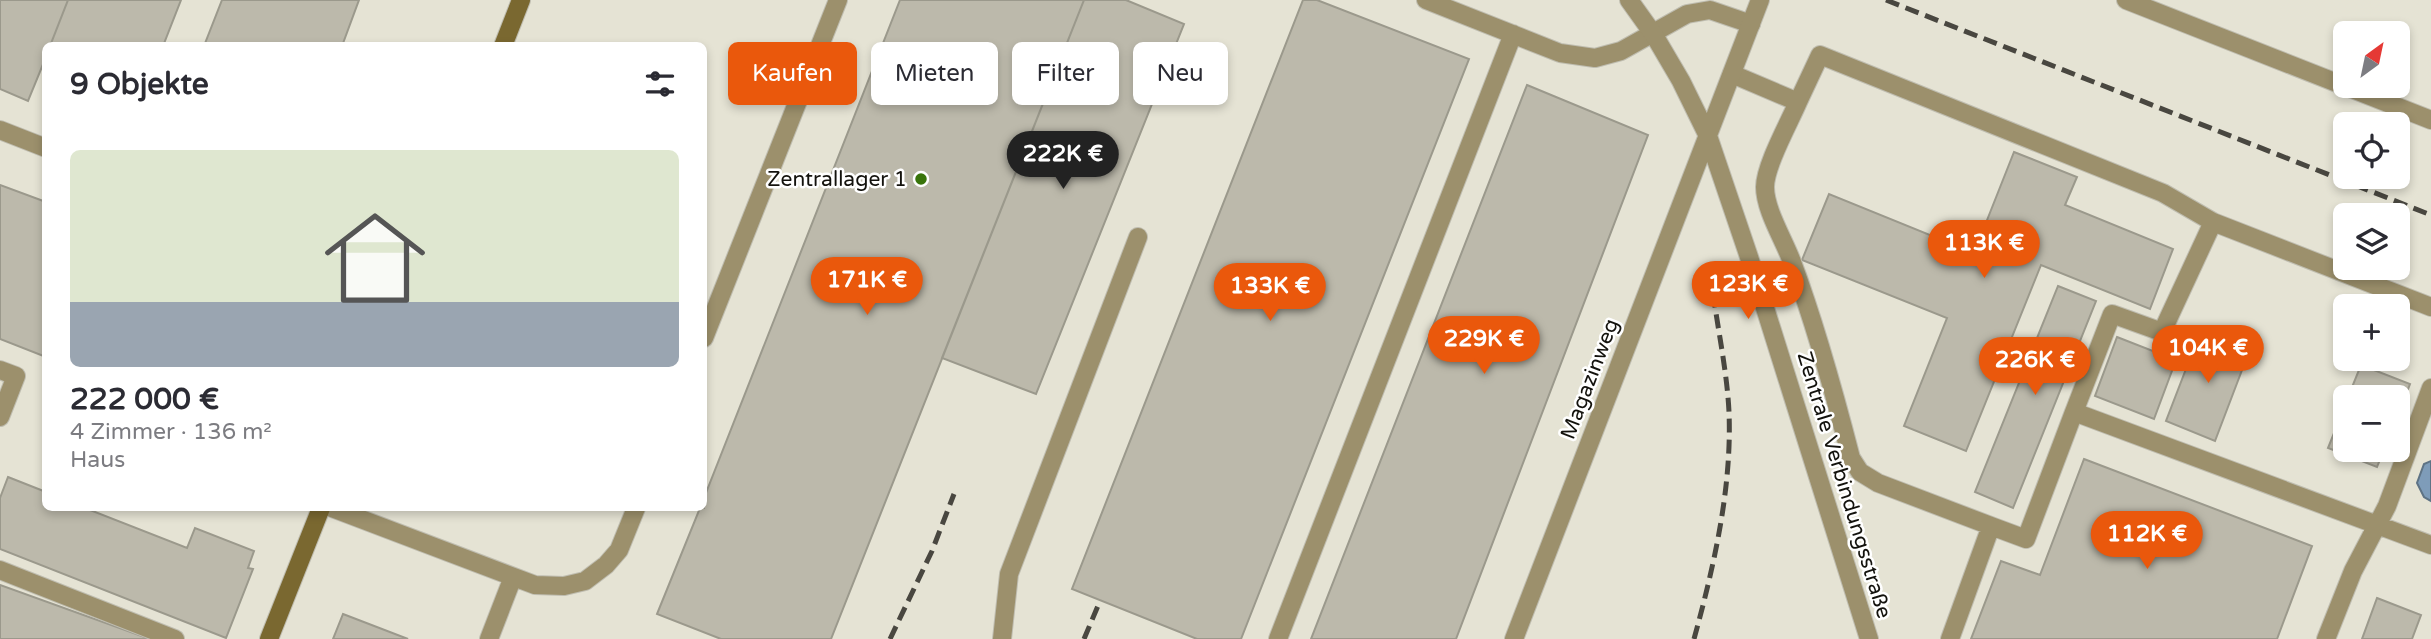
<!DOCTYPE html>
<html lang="de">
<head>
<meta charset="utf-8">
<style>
  body { margin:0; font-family:"Varela Round",sans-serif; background:#f2f2f3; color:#2b2b33; height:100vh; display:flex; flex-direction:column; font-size:26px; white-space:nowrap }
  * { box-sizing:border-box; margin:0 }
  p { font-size:23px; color:#7c7c81 }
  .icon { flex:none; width:38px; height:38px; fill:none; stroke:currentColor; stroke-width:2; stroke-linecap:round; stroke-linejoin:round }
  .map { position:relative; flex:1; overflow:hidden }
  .side { position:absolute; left:42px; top:42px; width:665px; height:469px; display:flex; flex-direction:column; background:#fff; border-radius:10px; box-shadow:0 4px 10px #0003 }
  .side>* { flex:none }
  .guide { position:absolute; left:728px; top:42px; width:665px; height:63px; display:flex; gap:14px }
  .needle { width:46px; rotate:33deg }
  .fabs { position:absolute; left:2333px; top:21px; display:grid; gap:14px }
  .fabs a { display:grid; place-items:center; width:77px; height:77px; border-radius:10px; background:#fff; box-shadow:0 4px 10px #0003; font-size:35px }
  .price { position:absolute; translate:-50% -60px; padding:0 16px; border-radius:24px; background:#ea580c; color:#fff; font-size:23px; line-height:46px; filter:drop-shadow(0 2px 4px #0008) }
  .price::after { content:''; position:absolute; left:50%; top:42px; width:21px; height:16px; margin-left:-10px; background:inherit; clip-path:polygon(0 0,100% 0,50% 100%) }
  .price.selected { background:#222; color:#fff }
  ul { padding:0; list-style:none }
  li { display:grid; align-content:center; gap:14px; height:371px; padding:0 28px }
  li span { display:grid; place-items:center; height:217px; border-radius:10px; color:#555 }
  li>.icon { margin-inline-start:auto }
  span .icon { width:126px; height:126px; fill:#fffc; stroke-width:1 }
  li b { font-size:30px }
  h2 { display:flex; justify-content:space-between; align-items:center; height:84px; padding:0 28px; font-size:30px }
  .tag { padding:0 24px; border-radius:10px; background:#fff; box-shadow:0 4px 10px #0003; font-size:24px; line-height:63px }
  .tag.selected { background:#ea580c; color:#fff }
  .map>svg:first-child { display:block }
</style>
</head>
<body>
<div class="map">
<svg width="2431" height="639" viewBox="0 0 2431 639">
  <rect width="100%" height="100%" fill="#e5e3d4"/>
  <path fill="#7e9cb9" stroke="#5e7385" stroke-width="2" d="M2431,461V501L2424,497L2417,483L2424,464Z"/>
  <path fill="#bcb9ab" stroke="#9b998c" stroke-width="2" d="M0,0H68L50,46H46V57L28,101L0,89Z
    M68,0H181L163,46H50Z
    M222,0H359L342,46H204Z
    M900,0H1084L831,639H721L657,614L700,508H704V498Z
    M1084,0H1126L1184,24L1036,394L942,358Z
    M1303,0H1317L1469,59L1241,639H1197L1072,589Z
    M1527,85L1648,135L1456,639H1311Z
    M2014,152L2077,177L2065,205L2173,249L2150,309L2041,265L1966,451L1904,426L1947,318L1802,260L1829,194L1974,253Z
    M0,185L46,202V357L0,339Z
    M2058,286L2096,301L2013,508L1975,492Z
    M2201,330L2250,349L2215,441L2166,421Z
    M2117,337L2176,360L2154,419L2095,396Z
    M2361,365L2410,384L2398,415V397H2348Z
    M2345,406V450H2384L2377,467L2328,448Z
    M2084,459L2312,546L2277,639H1971L2001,561L2040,575Z
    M8,477L46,492V508H85L187,548L195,528L254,551L248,568L253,569L226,638L0,549V498Z
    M0,585L150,639H0Z
    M2377,598L2421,615L2412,639H2362Z
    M343,614L408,639H333Z"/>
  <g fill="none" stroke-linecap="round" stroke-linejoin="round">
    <defs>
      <path id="lane" d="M1426,0L1560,53L1595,58L1621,51L1687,14L1710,10L1751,24
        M1732,74L1798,102L1820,55L2163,193L2213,222L2431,307
        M1798,102C1789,123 1765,166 1765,187C1765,210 1784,240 1792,262C1816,326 1834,392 1851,458L1860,472L1878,483L1991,526
        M0,130L46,148
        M704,338L838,0
        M0,370L16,376L0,417
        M2074,412L2112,314L2162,332L2213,222
        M332,508L535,585L564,586L585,581L606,565L619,550L636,508
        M0,570L175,639
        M489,639L513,577
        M1002,639L1009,574L1138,237
        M1278,639L1513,34
        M1950,639L1991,526L2026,539L2074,412L2431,545
        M2326,639L2353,571L2387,506L2431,388"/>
      <path id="street" d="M1629,0L1654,35L1681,81L1708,136L1749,257L1869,639
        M2126,0L2431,120
        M1514,639L1760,0"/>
      <path id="secondary" d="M503,46L521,0
        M269,639L321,508"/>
    </defs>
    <use href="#lane" stroke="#bfbdb0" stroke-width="20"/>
    <use href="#street" stroke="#bfbdb0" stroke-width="20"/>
    <use href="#secondary" stroke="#bfbdb0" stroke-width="20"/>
    <use href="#lane" stroke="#9c906c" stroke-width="18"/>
    <use href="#street" stroke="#9c906c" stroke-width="18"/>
    <use href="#secondary" stroke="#7a6830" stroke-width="18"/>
    <path stroke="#494740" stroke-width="5" stroke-dasharray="14 7" stroke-linecap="butt" d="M1886,0L2431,215
      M890,639L932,551L954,494
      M1084,639L1100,601
      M1694,639C1714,566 1732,488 1729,412C1727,370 1717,326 1712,285"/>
  </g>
  <circle fill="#38740a" stroke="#fff" stroke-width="2.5" cx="921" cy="179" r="7"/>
  <g text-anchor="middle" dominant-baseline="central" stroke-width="5" stroke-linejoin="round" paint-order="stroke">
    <g font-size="21" fill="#13120d" stroke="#fff" text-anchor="end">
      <text x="907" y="179">Zentrallager 1</text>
    </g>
    <g font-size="21" fill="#13120d" stroke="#fff">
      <text transform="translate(1590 379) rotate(-69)">Magazinweg</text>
      <text transform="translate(1844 485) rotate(73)">Zentrale Verbindungsstraße</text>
    </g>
  </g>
</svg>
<div class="fabs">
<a><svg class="needle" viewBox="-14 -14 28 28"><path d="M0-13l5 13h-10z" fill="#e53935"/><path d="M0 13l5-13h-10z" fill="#7c7c81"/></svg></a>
<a><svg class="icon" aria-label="locate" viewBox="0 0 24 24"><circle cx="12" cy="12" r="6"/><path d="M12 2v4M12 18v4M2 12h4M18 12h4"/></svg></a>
<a><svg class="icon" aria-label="layers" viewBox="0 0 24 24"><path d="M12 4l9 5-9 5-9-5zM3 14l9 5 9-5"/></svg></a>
<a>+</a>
<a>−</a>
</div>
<b class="price selected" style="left:1063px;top:191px">222K €</b>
<b class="price" style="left:1984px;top:280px">113K €</b>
<b class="price" style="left:867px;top:317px">171K €</b>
<b class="price" style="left:1748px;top:321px">123K €</b>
<b class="price" style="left:1270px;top:323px">133K €</b>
<b class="price" style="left:1484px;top:376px">229K €</b>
<b class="price" style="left:2208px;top:385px">104K €</b>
<b class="price" style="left:2035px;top:397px">226K €</b>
<b class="price" style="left:2147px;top:571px">112K €</b>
<div class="guide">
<a class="tag selected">Kaufen</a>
<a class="tag">Mieten</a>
<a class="tag">Filter</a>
<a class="tag">Neu</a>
</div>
<section class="side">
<h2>9 Objekte<svg class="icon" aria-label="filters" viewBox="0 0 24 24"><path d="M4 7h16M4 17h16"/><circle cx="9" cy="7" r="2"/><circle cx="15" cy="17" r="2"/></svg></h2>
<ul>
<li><span style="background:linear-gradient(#dfe7d0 70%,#9aa5b1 0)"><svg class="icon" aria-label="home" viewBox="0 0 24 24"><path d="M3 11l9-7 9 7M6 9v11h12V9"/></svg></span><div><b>222 000 €</b><p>4 Zimmer · 136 m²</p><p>Haus</p></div></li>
</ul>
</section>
</div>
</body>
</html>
